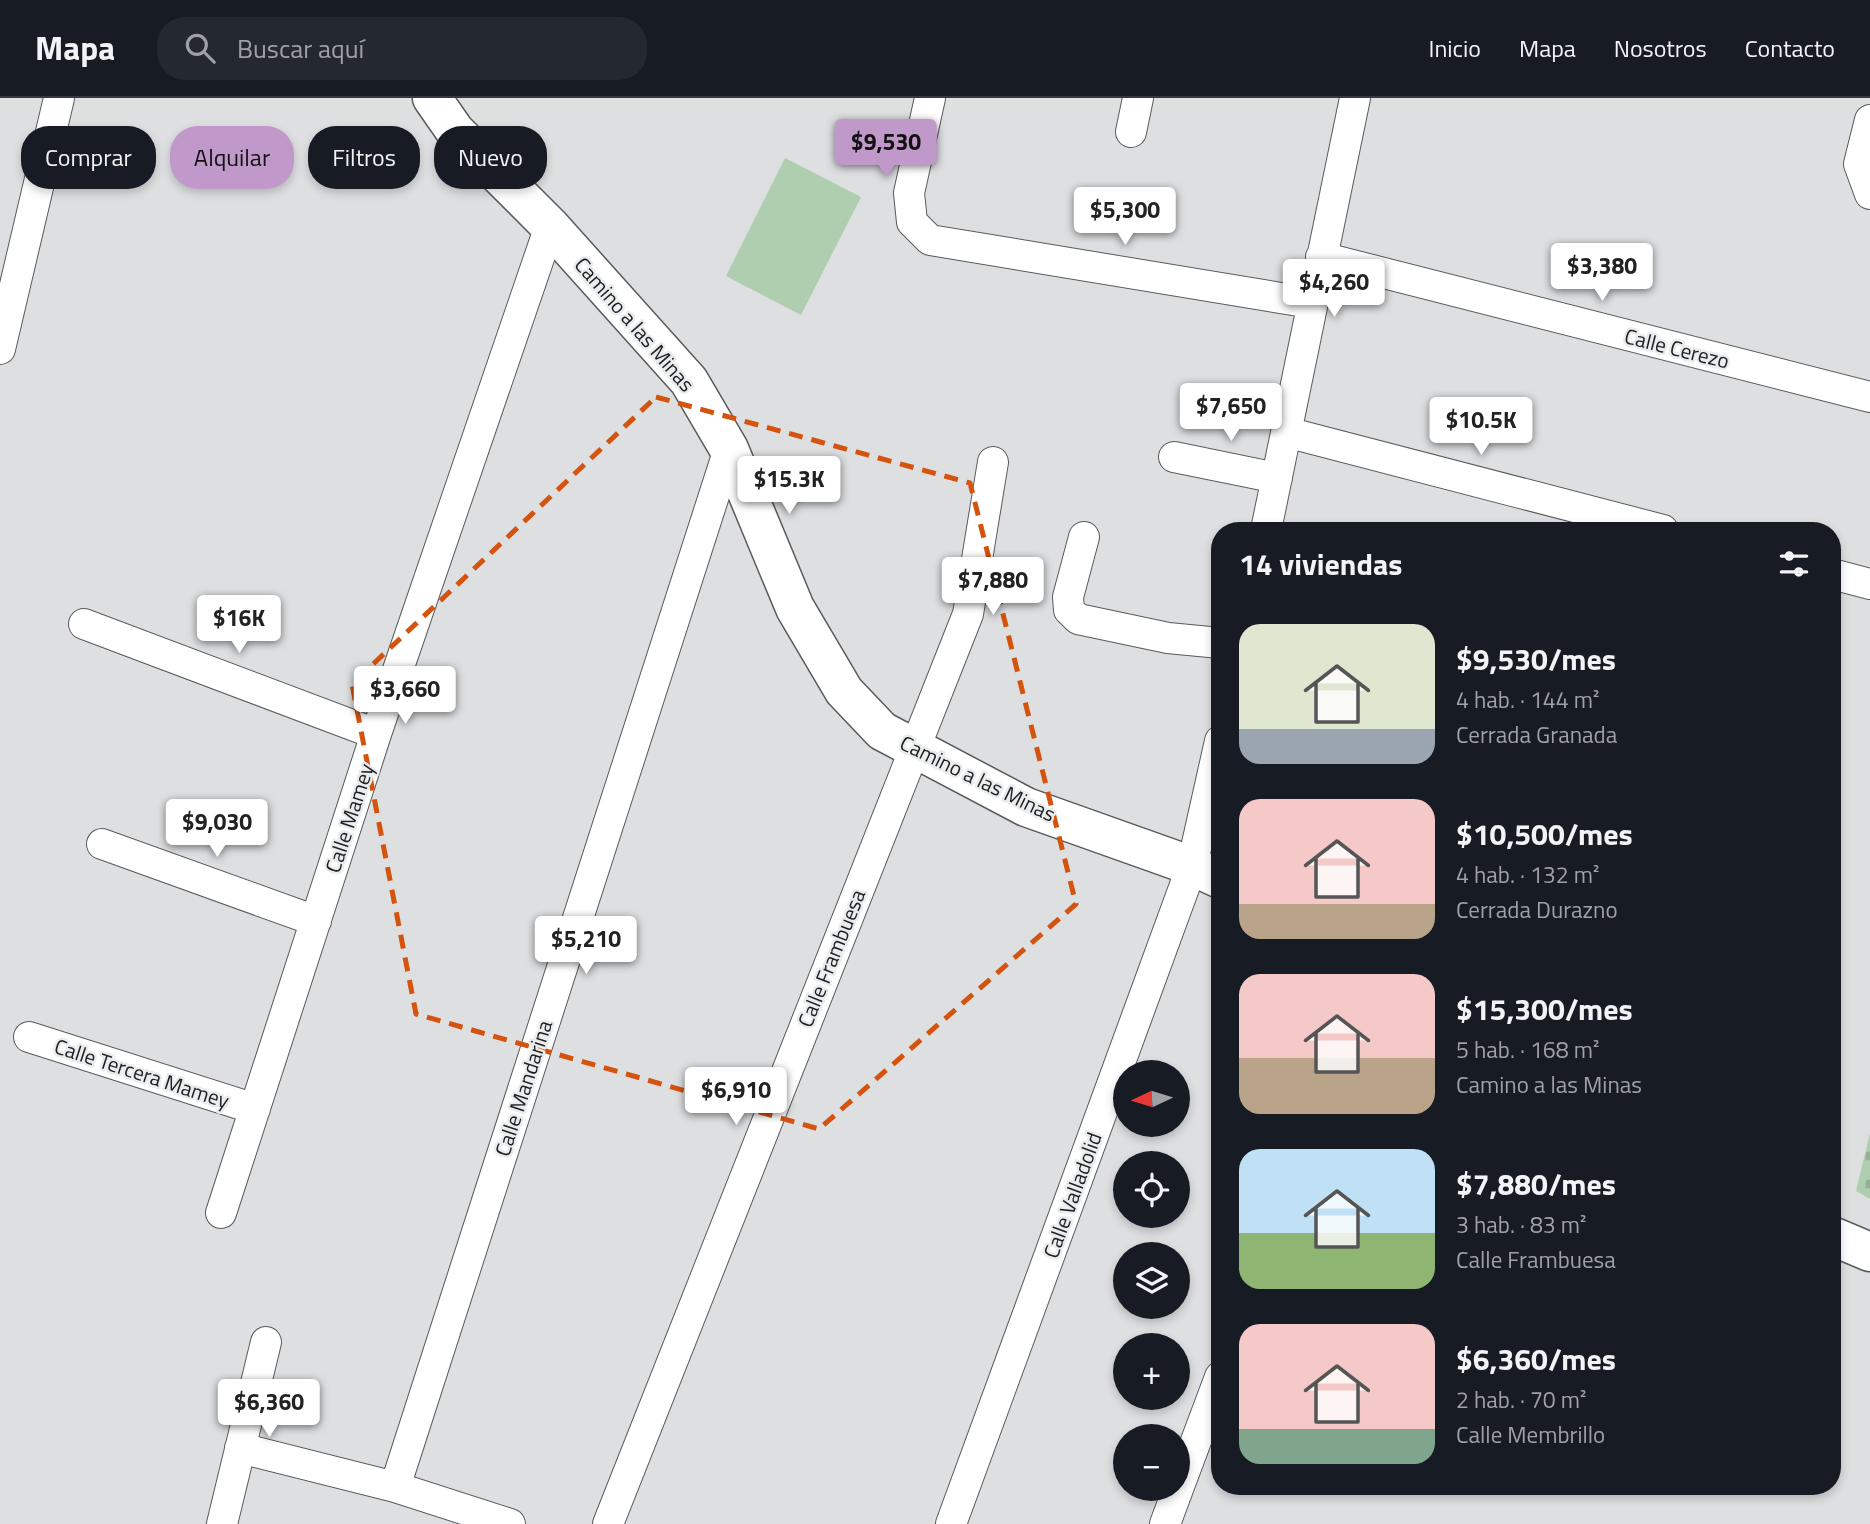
<!DOCTYPE html>
<html lang="es">
<head>
<meta charset="utf-8">
<style>
  body { margin:0; font-family:"Titillium Web",sans-serif; background:#242831; color:#f1f3f6; height:100vh; display:flex; flex-direction:column; font-size:26px; white-space:nowrap }
  * { box-sizing:border-box; margin:0 }
  p { font-size:23px; color:#9ea1a6 }
  .icon { flex:none; width:38px; height:38px; fill:none; stroke:currentColor; stroke-width:2; stroke-linecap:round; stroke-linejoin:round }
  .map { position:relative; flex:1; overflow:hidden }
  .panel { position:absolute; left:1211px; top:424px; width:630px; height:973px; display:flex; flex-direction:column; background:#171b24; border-radius:28px; box-shadow:0 4px 10px #0003 }
  .panel>* { flex:none }
  .hud { position:absolute; left:21px; top:28px; width:665px; height:63px; display:flex; gap:14px }
  .needle { width:46px; rotate:266deg }
  .buttons { position:absolute; left:1113px; top:962px; display:grid; gap:14px }
  .buttons a { display:grid; place-items:center; width:77px; height:77px; border-radius:50%; background:#171b24; box-shadow:0 4px 10px #0003; font-size:35px }
  .price { position:absolute; translate:-50% -60px; padding:0 16px; border-radius:7px; background:#fff; color:#222; font-size:23px; line-height:46px; filter:drop-shadow(0 2px 4px #0008) }
  .price::after { content:''; position:absolute; left:50%; top:42px; width:21px; height:16px; margin-left:-10px; background:inherit; clip-path:polygon(0 0,100% 0,50% 100%) }
  .price.active { background:#c198ca; color:#111 }
  ul { padding:0; list-style:none }
  li { display:flex; align-items:center; gap:21px; height:175px; padding:0 28px }
  li span { display:grid; place-items:center; flex:none; width:196px; height:140px; border-radius:21px; color:#555 }
  li>.icon { margin-inline-start:auto }
  span .icon { width:84px; height:84px; fill:#fffc; stroke-width:1 }
  li b { font-size:30px }
  h2 { display:flex; justify-content:space-between; align-items:center; height:84px; padding:0 28px; font-size:30px }
  .tag { padding:0 24px; border-radius:28px; background:#171b24; box-shadow:0 4px 10px #0003; font-size:24px; line-height:63px }
  .tag.active { background:#c198ca; color:#111 }
  header { display:flex; align-items:center; gap:42px; box-sizing:border-box; height:98px; padding:0 35px; background:#171b24; border-bottom:2px solid #363941 }
  header strong { font-size:33px }
  nav { display:flex; gap:38px; margin-inline-start:auto; font-size:24px }
  .search { width:490px; height:63px; background:#242831; display:flex; align-items:center; gap:18px; box-sizing:border-box; padding:0 24px; border-radius:28px; color:#9ea1a6; font-size:26px }
  .map>svg:first-child { display:block }
</style>
</head>
<body>
<header>
<strong>Mapa</strong>
<div class="search"><svg class="icon" aria-label="search" viewBox="0 0 24 24"><circle cx="10" cy="10" r="6"/><path d="M15 15l6 6"/></svg>Buscar aquí</div>
<nav><a>Inicio</a><a>Mapa</a><a>Nosotros</a><a>Contacto</a></nav>
</header>
<div class="map">
<svg width="1870" height="1426" viewBox="0 0 1870 1426">
  <defs>
    <pattern id="cemetery-stones" width="16" height="16" patternUnits="userSpaceOnUse" patternTransform="scale(1.75)"><rect width="16" height="16" fill="#afceaf"/><path d="M2 7V4a2 2 0 0 1 4 0v3zM10 15v-3a2 2 0 0 1 4 0v3z" fill="#96b096"/></pattern>
  </defs>
  <rect width="100%" height="100%" fill="#dddfe1"/>
  <path fill="url(#cemetery-stones)" d="M1870,1035V1101L1856,1093Z"/>
  <path fill="#afceaf" d="M785,60L861,99L801,217L726,178Z"/>
  <g fill="none" stroke-linecap="round" stroke-linejoin="round">
    <defs>
      <path id="street" d="M930,0L909,95L912,124L930,142L1311,205
        M1870,22L1859,66L1870,96
        M1131,34L1138,0
        M1321,159L1870,299
        M0,251L59,0
        M1286,334L1663,432
        M1174,359L1277,380
        M1266,432L1355,0
        M1084,439L1068,499L1069,512L1078,521L1168,540L1220,545
        M1832,476L1870,486
        M84,526L376,636
        M102,746L316,823
        M29,939L255,1011
        M221,1115L376,636L550,128
        M240,1350L395,1389L510,1426
        M395,1389L729,351
        M1178,1391L1220,1279
        M222,1426L266,1244
        M608,1426L968,516L993,364
        M951,1426L1192,768L1220,643
        M1165,1426L1178,1391"/>
      <path id="secondary" d="M432,0L455,33L550,128L689,283L729,351L795,510L844,593L882,633L1026,709L1192,768L1220,781
        M1832,1138L1870,1154"/>
    </defs>
    <use href="#street" stroke="#595a5c" stroke-width="32"/>
    <use href="#secondary" stroke="#595a5c" stroke-width="41"/>
    <use href="#street" stroke="#fff" stroke-width="30"/>
    <use href="#secondary" stroke="#fff" stroke-width="38"/>
  </g>
  <path fill="none" stroke="#d4530e" stroke-width="5" stroke-dasharray="14 9" stroke-linejoin="round" d="M656,299L970,385L1076,806L819,1031L416,916L352,586Z"/>
  <g text-anchor="middle" dominant-baseline="central" stroke-width="5" stroke-linejoin="round" paint-order="stroke">
    <g font-size="21" fill="#1e1f1f" stroke="#eaecee">
      <text transform="translate(635 226) rotate(49)">Camino a las Minas</text>
      <text transform="translate(1677 250) rotate(14)">Calle Cerezo</text>
      <text transform="translate(978 680) rotate(26)">Camino a las Minas</text>
      <text transform="translate(349 720) rotate(-72)">Calle Mamey</text>
      <text transform="translate(831 860) rotate(-68)">Calle Frambuesa</text>
      <text transform="translate(142 975) rotate(18)">Calle Tercera Mamey</text>
      <text transform="translate(523 990) rotate(-72)">Calle Mandarina</text>
      <text transform="translate(1072 1097) rotate(-70)">Calle Valladolid</text>
    </g>
  </g>
</svg>
<div class="buttons">
<a><svg class="needle" viewBox="-14 -14 28 28"><path d="M0-13l5 13h-10z" fill="#e53935"/><path d="M0 13l5-13h-10z" fill="#9ea1a6"/></svg></a>
<a><svg class="icon" aria-label="locate" viewBox="0 0 24 24"><circle cx="12" cy="12" r="6"/><path d="M12 2v4M12 18v4M2 12h4M18 12h4"/></svg></a>
<a><svg class="icon" aria-label="layers" viewBox="0 0 24 24"><path d="M12 4l9 5-9 5-9-5zM3 14l9 5 9-5"/></svg></a>
<a>+</a>
<a>−</a>
</div>
<b class="price active" style="left:886px;top:81px">$9,530</b>
<b class="price" style="left:1125px;top:149px">$5,300</b>
<b class="price" style="left:1602px;top:205px">$3,380</b>
<b class="price" style="left:1334px;top:221px">$4,260</b>
<b class="price" style="left:1231px;top:345px">$7,650</b>
<b class="price" style="left:1481px;top:359px">$10.5K</b>
<b class="price" style="left:789px;top:418px">$15.3K</b>
<b class="price" style="left:993px;top:519px">$7,880</b>
<b class="price" style="left:239px;top:557px">$16K</b>
<b class="price" style="left:405px;top:628px">$3,660</b>
<b class="price" style="left:217px;top:761px">$9,030</b>
<b class="price" style="left:586px;top:878px">$5,210</b>
<b class="price" style="left:736px;top:1029px">$6,910</b>
<b class="price" style="left:269px;top:1341px">$6,360</b>
<div class="hud">
<a class="tag">Comprar</a>
<a class="tag active">Alquilar</a>
<a class="tag">Filtros</a>
<a class="tag">Nuevo</a>
</div>
<section class="panel">
<h2>14 viviendas<svg class="icon" aria-label="filters" viewBox="0 0 24 24"><path d="M4 7h16M4 17h16"/><circle cx="9" cy="7" r="2"/><circle cx="15" cy="17" r="2"/></svg></h2>
<ul>
<li><span style="background:linear-gradient(#dfe7d0 75%,#9aa5b1 0)"><svg class="icon" aria-label="home" viewBox="0 0 24 24"><path d="M3 11l9-7 9 7M6 9v11h12V9"/></svg></span><div><b>$9,530/mes</b><p>4 hab. · 144 m²</p><p>Cerrada Granada</p></div></li>
<li><span style="background:linear-gradient(#f6c9c9 75%,#b9a48a 0)"><svg class="icon" aria-label="home" viewBox="0 0 24 24"><path d="M3 11l9-7 9 7M6 9v11h12V9"/></svg></span><div><b>$10,500/mes</b><p>4 hab. · 132 m²</p><p>Cerrada Durazno</p></div></li>
<li><span style="background:linear-gradient(#f6c9c9 60%,#b9a48a 0)"><svg class="icon" aria-label="home" viewBox="0 0 24 24"><path d="M3 11l9-7 9 7M6 9v11h12V9"/></svg></span><div><b>$15,300/mes</b><p>5 hab. · 168 m²</p><p>Camino a las Minas</p></div></li>
<li><span style="background:linear-gradient(#bfe0f5 60%,#8fb573 0)"><svg class="icon" aria-label="home" viewBox="0 0 24 24"><path d="M3 11l9-7 9 7M6 9v11h12V9"/></svg></span><div><b>$7,880/mes</b><p>3 hab. · 83 m²</p><p>Calle Frambuesa</p></div></li>
<li><span style="background:linear-gradient(#f6c9c9 75%,#7fa58c 0)"><svg class="icon" aria-label="home" viewBox="0 0 24 24"><path d="M3 11l9-7 9 7M6 9v11h12V9"/></svg></span><div><b>$6,360/mes</b><p>2 hab. · 70 m²</p><p>Calle Membrillo</p></div></li>
</ul>
</section>
</div>
</body>
</html>
